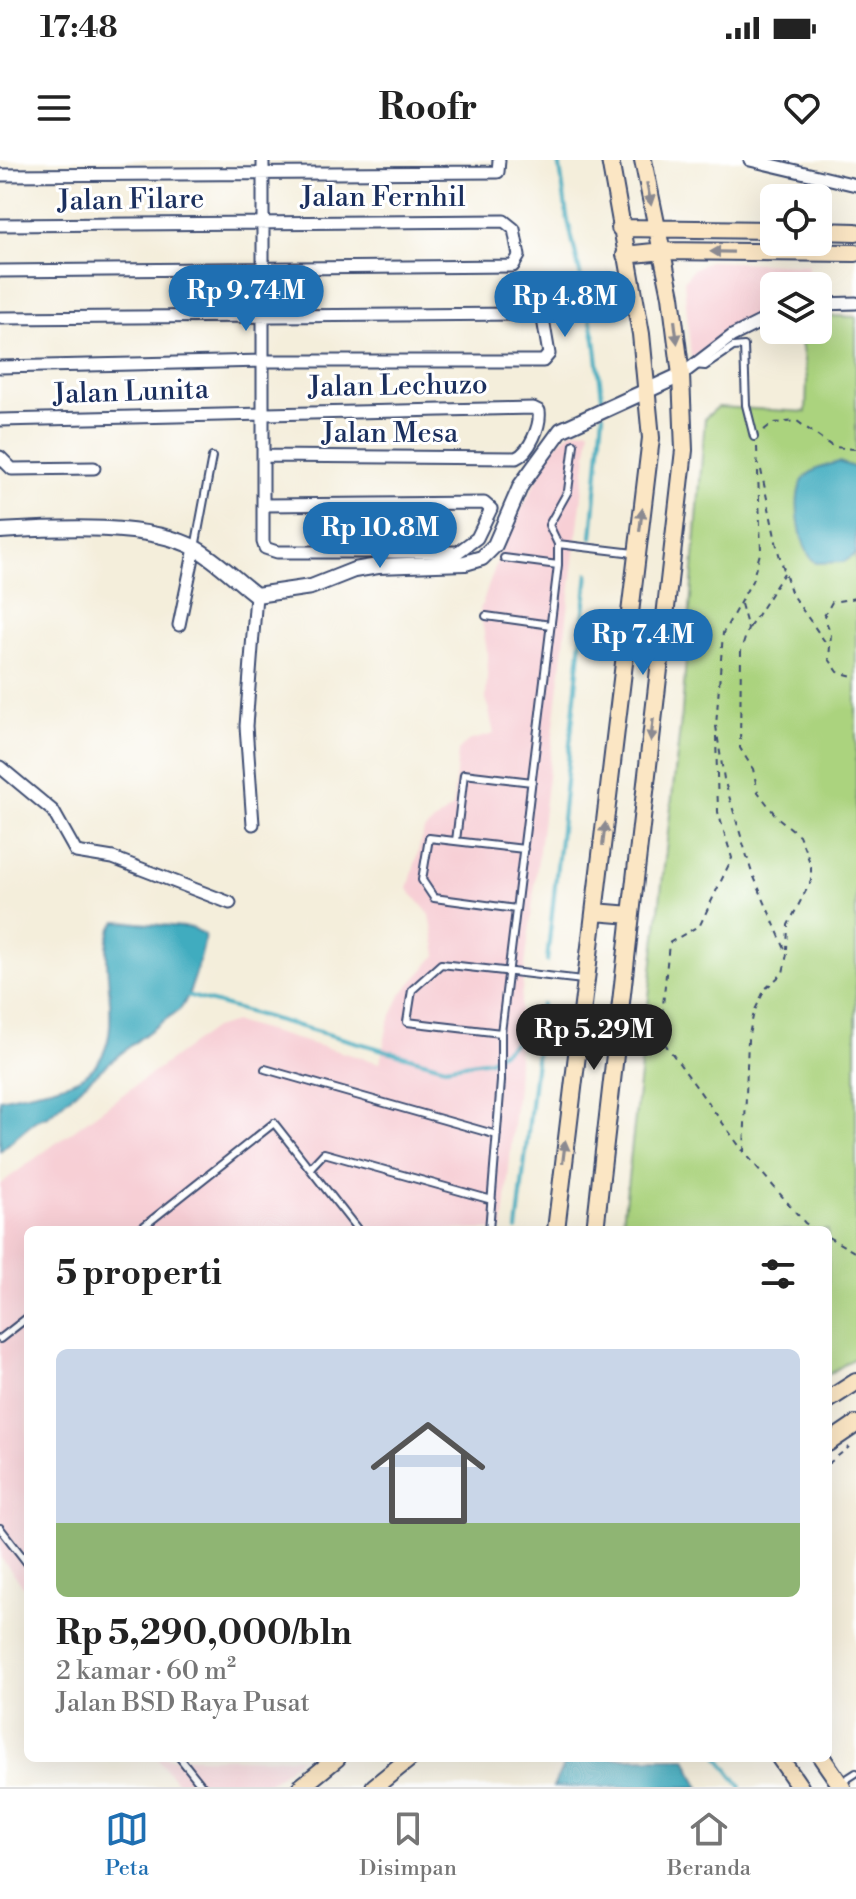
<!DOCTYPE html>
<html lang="id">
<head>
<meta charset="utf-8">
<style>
  body { margin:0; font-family:"Libre Bodoni",serif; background:#f6f6f6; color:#222; height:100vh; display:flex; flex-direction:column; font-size:30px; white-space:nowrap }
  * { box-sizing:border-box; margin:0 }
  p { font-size:26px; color:#767676 }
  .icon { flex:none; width:44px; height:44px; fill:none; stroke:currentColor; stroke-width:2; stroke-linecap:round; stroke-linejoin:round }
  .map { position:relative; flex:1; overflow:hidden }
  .details { position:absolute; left:24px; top:1066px; width:808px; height:536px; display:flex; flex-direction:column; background:#fff; border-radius:12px; box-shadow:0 8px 32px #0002 }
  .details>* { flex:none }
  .buttons { position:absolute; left:760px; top:24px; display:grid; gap:16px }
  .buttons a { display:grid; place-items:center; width:72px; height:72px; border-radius:12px; background:#fff; box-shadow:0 8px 32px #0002; font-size:40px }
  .price { position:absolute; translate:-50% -68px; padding:0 18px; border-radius:28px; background:#1f6fb2; color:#fff; font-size:26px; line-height:52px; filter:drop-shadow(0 2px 4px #0008) }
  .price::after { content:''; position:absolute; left:50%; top:48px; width:24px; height:18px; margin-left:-12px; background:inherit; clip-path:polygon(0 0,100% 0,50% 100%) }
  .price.selected { background:#222; color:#fff }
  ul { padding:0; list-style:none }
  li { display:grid; align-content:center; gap:16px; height:424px; padding:0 32px }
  li span { display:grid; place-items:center; height:248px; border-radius:12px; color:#555 }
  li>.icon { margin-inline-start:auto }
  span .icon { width:144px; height:144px; fill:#fffc; stroke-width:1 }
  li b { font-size:34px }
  h2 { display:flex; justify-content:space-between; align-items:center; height:96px; padding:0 32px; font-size:34px }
  .status { display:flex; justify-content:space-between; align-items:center; height:56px; padding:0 40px; background:#fff; direction:ltr }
  .status svg { height:22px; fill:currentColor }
  header { display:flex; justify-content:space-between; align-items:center; height:104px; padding:0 32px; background:#fff; font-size:36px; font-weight:700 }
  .dock { display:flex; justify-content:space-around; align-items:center; height:112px; border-top:2px solid #e0e0e0; background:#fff; font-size:22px; color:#767676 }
  .dock a { display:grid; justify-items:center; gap:4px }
  .dock .selected { color:#1f6fb2 }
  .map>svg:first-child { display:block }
</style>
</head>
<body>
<div class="status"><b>17:48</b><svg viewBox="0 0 49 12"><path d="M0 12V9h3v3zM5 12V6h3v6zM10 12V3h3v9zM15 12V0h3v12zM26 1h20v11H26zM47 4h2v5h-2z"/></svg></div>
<header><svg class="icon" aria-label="menu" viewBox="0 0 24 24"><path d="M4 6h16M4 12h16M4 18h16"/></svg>Roofr<svg class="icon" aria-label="heart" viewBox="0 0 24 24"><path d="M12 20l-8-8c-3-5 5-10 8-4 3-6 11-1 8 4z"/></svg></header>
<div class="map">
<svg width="856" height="1627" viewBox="0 0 856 1627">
  <rect width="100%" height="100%" fill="#fff"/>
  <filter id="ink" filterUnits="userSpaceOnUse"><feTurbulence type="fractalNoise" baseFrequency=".0125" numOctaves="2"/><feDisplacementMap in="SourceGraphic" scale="16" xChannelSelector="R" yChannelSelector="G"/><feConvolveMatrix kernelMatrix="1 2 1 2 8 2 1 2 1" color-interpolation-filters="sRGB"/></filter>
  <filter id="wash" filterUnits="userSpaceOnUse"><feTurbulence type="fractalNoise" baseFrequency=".006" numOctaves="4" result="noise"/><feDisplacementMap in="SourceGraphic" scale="32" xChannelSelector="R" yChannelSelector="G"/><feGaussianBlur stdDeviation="1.8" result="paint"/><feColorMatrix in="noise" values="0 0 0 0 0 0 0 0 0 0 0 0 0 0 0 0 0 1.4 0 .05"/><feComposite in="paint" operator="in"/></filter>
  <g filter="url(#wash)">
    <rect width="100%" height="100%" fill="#f4eedb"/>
    <path fill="#f7cfd5" d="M709,101L808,105L809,126H774V152L736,168L691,199L684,121L693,109Z
      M590,269L520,847L517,926L503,1070H28V1432L0,1397V1024L214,868L235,862L380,903L388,864L402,833L437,795L430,755L408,729L424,670L453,647L458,591L468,581L494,574L486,538L488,497L480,450L504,382L554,287L571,271Z
      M157,1598H300L265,1627H180Z"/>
    <path fill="#abd37e" stroke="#63816e" stroke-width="2" d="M832,156L856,157V1197L828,1215V1070H622L682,551L705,258L718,247L806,252L807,219L799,170H818V159Z"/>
    <path fill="#40acbf" stroke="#2e6e8e" stroke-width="2" d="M839,302L856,308V394L844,402L816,403C800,390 793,343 801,324C808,309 825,306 839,302Z
      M117,761L193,768L205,775C204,788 189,844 178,851C132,882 90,918 48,956L36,960L0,991V939C25,932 61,929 83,916C139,881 87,791 117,761Z
      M567,1598H686L699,1627H553Z"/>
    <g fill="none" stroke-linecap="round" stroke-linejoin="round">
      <path stroke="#40acbf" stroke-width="4" d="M559,0L567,56L595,179L603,245
        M592,377L603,254
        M547,801L588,414
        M183,834L445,907L490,900L514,883L542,844
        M517,1070L542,846
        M719,1598L741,1627"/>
    </g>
  </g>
  <g filter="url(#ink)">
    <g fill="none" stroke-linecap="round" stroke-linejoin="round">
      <defs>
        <path id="service" d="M694,205L705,206L733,187L744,186L746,245L754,277
          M558,384L634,393
          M195,388L212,297
          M504,398L558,405
          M486,456L551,465
          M456,681L464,614L532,622
          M516,749L434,738L422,720L429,678L524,689
          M501,873L407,862L412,830L441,804L583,820
          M265,909L497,975
          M310,1008L324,993L492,1040
          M139,1070L274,963L358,1070
          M489,1070L501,921V873L558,405V384L549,365L568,331L574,284
          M0,1179L28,1157
          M0,1368L28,1404
          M180,1598L203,1627
          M842,1622L856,1613"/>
        <path id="minor" d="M263,0V382L265,388L277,392H458L477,378L491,349L484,343L264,345
          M750,0L856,25
          M0,15L498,12L499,0
          M0,65L504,61L514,69L519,96L513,106L0,111
          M818,144L856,143
          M0,158L535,154L543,159L549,194L543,201H264L0,207
          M681,215L732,176L774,155
          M0,260L533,248L539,251C541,265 530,292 516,298L264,296
          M0,297L12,309L94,308
          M179,465L195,388
          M0,607L53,651L76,692L113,698L230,743
          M253,664L246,566L256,435"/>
        <path id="tertiary" d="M0,371C54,368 149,362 197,389C219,402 236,420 256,435L311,427L354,410L378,406L465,403L482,398L495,385L521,325L561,270L681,215"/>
        <path id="secondary" d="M620,68L774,70
          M818,71L856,72
          M625,95L663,91L856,93
          M595,752L631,755
          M556,1070L651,278L641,174L610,0
          M595,1070L684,290L681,215L671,136L643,0
          M828,1240L856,1222
          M828,1283L856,1264
          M780,1598L800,1627
          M822,1598L842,1627
          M301,1627L337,1598
          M374,1627L410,1598"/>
      </defs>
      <use href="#service" stroke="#3c4c71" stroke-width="10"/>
      <use href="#minor" stroke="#3c4c71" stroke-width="15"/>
      <use href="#tertiary" stroke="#3c4c71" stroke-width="18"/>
      <use href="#secondary" stroke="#3c4c71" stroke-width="20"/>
      <path stroke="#3c4c71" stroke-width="2" stroke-dasharray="6 6" stroke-linecap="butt" d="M764,270L773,263L797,261L833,287L856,289
        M757,287L761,390L752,421L723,473L716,566L724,619L751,710L787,794L783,813L765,829L754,852L748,879L744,992L805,1063L816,1070
        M761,310L778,391L792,435L828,486
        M856,438L832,442L824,456L831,474L829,499L838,512L856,517
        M741,444L748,469L741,491L740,588L753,609L758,632L777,657L799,675L811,705V721L788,765L787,789
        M749,468L784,413
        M716,576L718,652L732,698L700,765L669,783L660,877L743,991
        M828,1077L856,1093
        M828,1304L849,1287"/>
      <use href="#service" stroke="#fff" stroke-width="6"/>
      <use href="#minor" stroke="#fff" stroke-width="11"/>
      <use href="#tertiary" stroke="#fff" stroke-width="14"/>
      <use href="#secondary" stroke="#fbe6c4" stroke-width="16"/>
    </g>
    <defs><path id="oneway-solid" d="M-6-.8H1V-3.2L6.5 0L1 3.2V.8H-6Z" transform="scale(2)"/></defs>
    <g fill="#8b8a91">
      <use href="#oneway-solid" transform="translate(649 34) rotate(79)"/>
      <use href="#oneway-solid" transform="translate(722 92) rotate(-179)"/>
      <use href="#oneway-solid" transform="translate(676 172) rotate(83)"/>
      <use href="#oneway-solid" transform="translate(641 360) rotate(-83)"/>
      <use href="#oneway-solid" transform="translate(652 570) rotate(96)"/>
      <use href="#oneway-solid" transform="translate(604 674) rotate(-83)"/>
      <use href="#oneway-solid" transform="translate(564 992) rotate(-83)"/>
    </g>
  </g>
  <g text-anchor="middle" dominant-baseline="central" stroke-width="6" stroke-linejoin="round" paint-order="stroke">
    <g font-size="28" fill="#1b2f5e" stroke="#fff">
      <text x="383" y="37">Jalan Fernhil</text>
      <text transform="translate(131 40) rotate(-1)">Jalan Filare</text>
      <text transform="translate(398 226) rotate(-1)">Jalan Lechuzo</text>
      <text transform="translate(131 232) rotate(-2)">Jalan Lunita</text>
      <text x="390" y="273">Jalan Mesa</text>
    </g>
  </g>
</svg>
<div class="buttons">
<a><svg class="icon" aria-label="locate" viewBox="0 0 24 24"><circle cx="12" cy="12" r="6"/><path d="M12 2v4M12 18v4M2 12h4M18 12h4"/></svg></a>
<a><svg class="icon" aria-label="layers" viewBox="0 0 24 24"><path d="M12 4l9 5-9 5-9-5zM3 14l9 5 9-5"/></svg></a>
</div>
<b class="price" style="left:246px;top:173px">Rp 9.74M</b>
<b class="price" style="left:565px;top:179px">Rp 4.8M</b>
<b class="price" style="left:380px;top:410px">Rp 10.8M</b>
<b class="price" style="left:643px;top:517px">Rp 7.4M</b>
<b class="price selected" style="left:594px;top:912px">Rp 5.29M</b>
<section class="details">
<h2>5 properti<svg class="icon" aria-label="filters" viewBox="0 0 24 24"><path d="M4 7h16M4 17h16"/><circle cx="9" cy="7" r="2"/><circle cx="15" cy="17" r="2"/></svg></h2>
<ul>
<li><span style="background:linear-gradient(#c9d6e8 70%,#8fb573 0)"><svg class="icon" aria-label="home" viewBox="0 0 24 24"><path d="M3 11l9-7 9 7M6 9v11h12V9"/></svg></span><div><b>Rp 5,290,000/bln</b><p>2 kamar · 60 m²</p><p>Jalan BSD Raya Pusat</p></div></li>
</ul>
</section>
</div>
<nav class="dock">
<a class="selected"><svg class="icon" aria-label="map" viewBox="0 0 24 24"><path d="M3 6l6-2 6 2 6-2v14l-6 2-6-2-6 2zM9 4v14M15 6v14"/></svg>Peta</a>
<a><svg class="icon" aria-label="saved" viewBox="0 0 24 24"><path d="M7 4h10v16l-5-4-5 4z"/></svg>Disimpan</a>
<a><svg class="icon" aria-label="home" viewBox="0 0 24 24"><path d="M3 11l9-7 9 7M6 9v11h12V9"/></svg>Beranda</a>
</nav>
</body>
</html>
